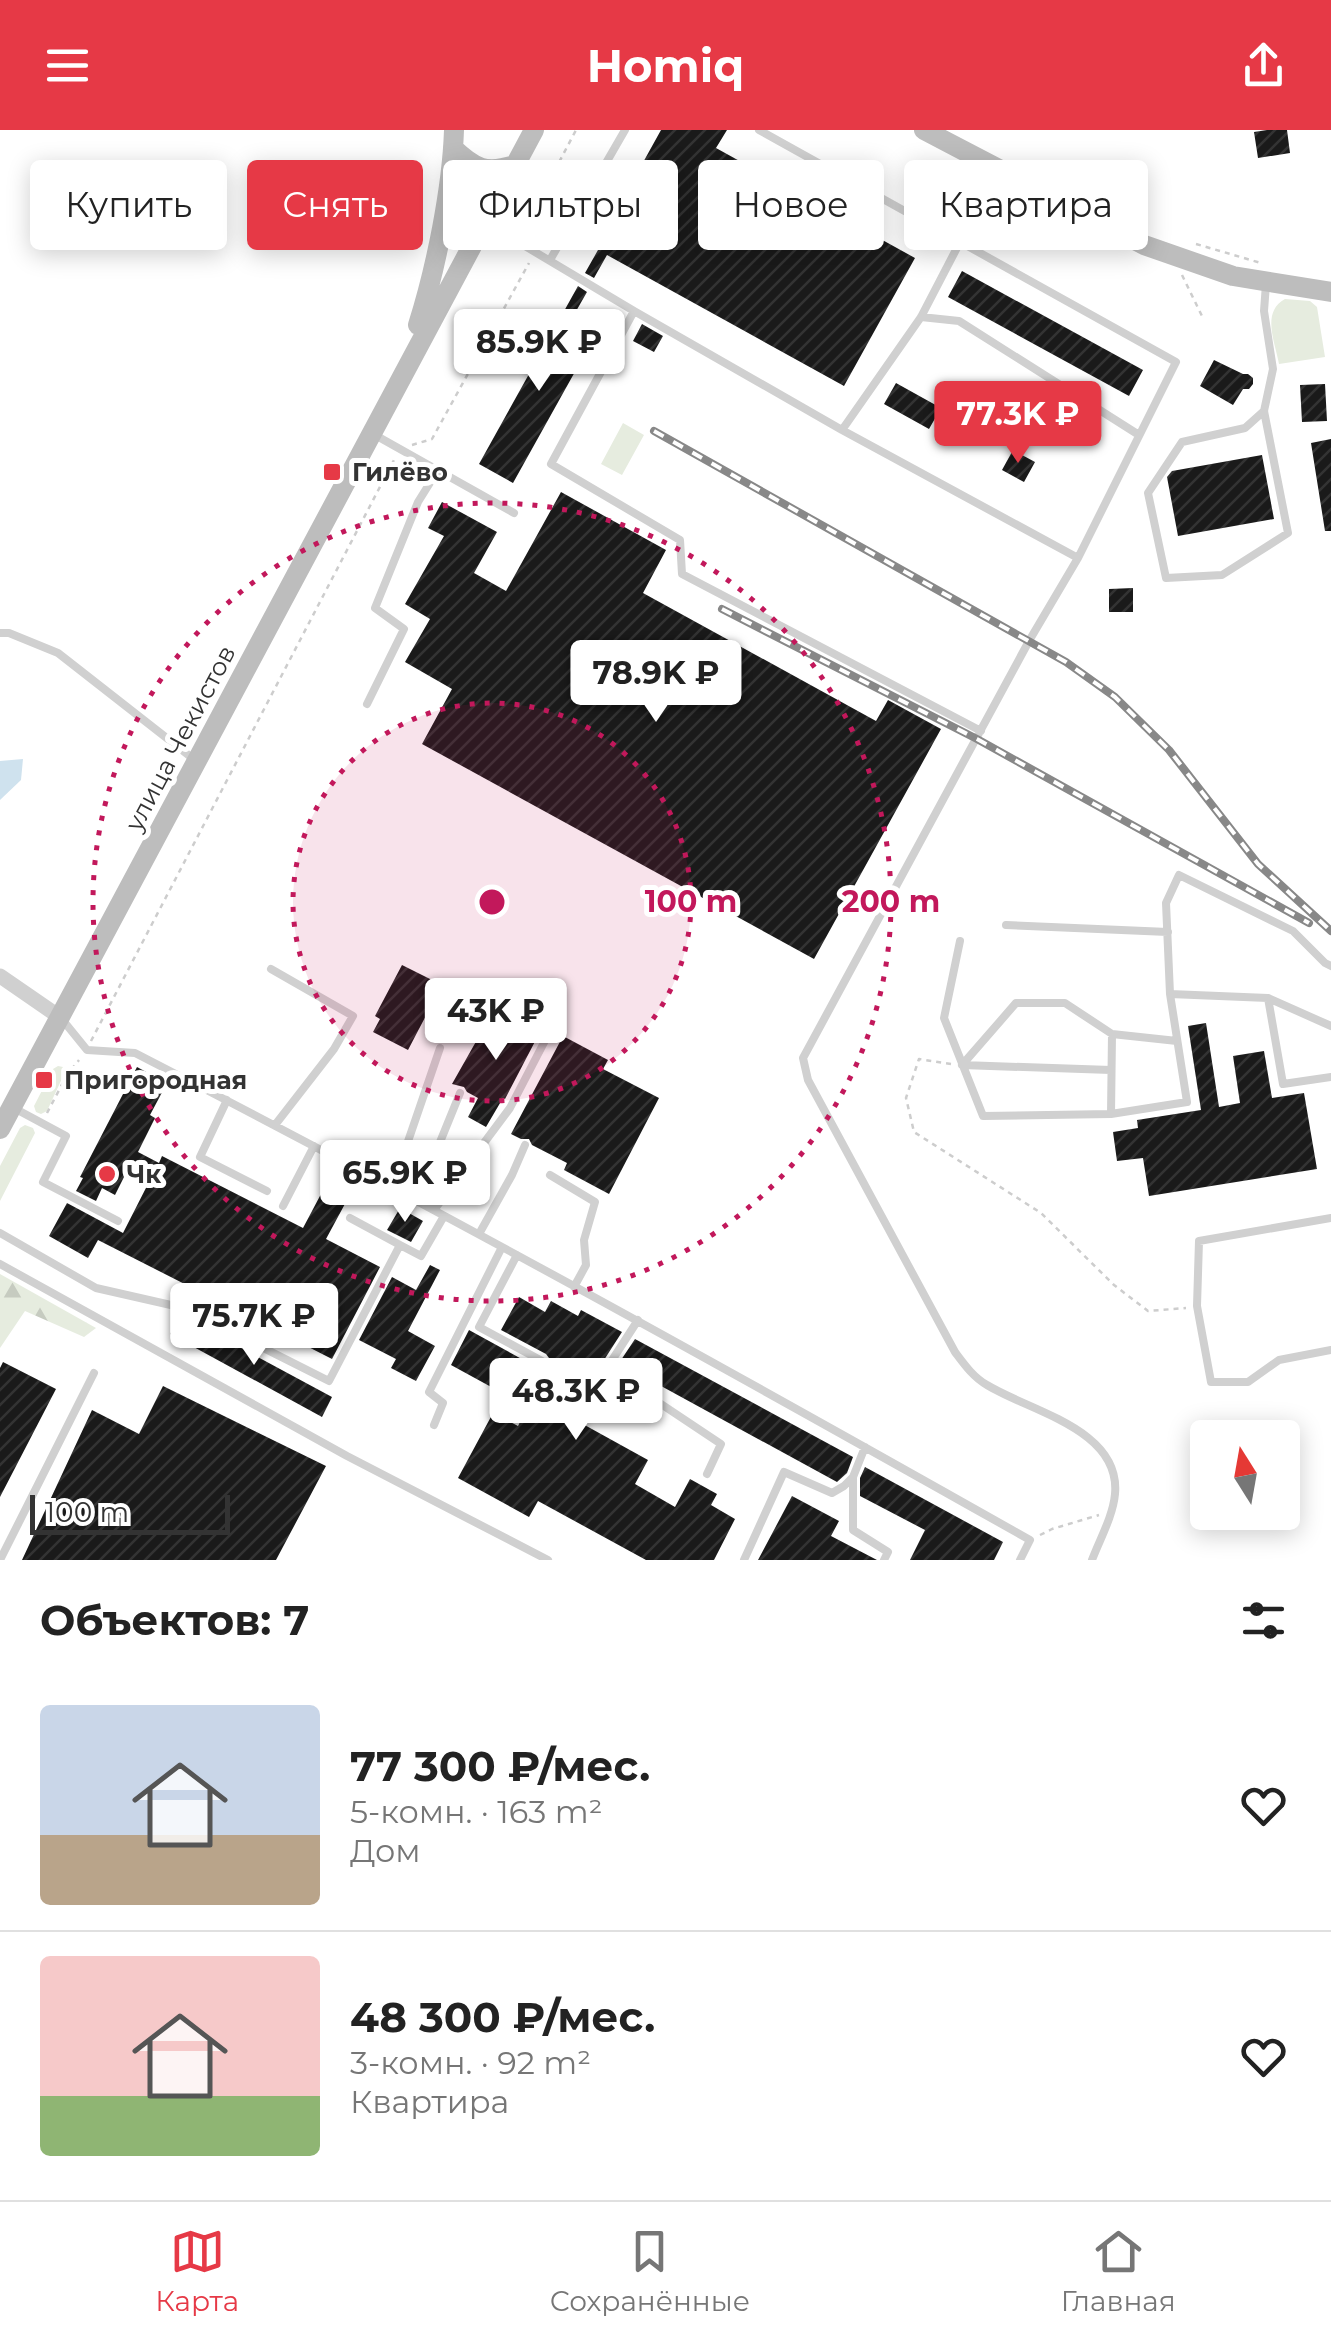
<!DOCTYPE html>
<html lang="ru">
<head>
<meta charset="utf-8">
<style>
  body { margin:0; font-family:Montserrat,sans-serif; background:#f2f2f2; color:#222; height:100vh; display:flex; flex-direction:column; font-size:38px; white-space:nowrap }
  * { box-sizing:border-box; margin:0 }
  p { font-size:32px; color:#767676 }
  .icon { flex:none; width:55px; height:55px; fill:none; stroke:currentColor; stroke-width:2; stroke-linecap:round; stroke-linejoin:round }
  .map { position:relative; height:1430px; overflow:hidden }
  .drawer { display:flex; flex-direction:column; background:#fff; flex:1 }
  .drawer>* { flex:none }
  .banner { position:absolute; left:30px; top:30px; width:1272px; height:90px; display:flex; gap:20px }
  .needle { width:65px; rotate:349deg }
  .tools { position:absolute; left:1190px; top:1290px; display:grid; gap:20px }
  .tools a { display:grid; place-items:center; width:110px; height:110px; border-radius:10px; background:#fff; box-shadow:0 5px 25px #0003; font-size:50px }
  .scale { position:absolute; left:30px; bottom:25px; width:200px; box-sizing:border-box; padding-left:10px; border:5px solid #333; border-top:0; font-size:28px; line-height:35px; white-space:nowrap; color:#333; -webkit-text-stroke:8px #fff; paint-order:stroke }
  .price { position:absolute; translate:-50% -85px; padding:0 22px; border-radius:10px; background:#fff; color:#222; font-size:32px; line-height:65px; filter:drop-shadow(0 2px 5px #0008) }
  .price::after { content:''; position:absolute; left:50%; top:60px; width:30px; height:22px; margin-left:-15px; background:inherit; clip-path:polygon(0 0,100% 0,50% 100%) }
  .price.active { background:#e63946; color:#fff }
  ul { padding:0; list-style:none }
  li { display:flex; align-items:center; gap:30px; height:250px; padding:0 40px }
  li+li { border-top:2px solid #e0e0e0 }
  li span { display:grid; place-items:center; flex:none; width:280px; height:200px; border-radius:10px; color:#555 }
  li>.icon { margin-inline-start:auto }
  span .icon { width:120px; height:120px; fill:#fffc; stroke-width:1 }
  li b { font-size:42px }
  h2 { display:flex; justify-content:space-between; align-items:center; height:120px; padding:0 40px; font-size:42px }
  .tag { padding:0 35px; border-radius:10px; background:#fff; box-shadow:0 5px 25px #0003; font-size:35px; line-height:90px }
  .tag.active { background:#e63946; color:#fff }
  header { display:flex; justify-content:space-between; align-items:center; height:130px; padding:0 40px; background:#e63946; color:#fff; font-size:45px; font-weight:700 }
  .tab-bar { display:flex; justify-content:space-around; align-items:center; height:140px; border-top:2px solid #e0e0e0; background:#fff; font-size:28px; color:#767676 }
  .tab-bar a { display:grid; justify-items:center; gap:5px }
  .tab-bar .active { color:#e63946 }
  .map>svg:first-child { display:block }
</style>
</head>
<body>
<header><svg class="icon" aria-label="menu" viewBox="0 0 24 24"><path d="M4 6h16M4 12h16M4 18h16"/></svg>Homiq<svg class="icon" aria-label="share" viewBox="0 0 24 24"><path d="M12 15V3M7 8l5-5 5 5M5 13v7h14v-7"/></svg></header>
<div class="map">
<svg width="1331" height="1430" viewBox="0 0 1331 1430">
  <defs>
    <pattern id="forest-firs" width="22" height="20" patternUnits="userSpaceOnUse" patternTransform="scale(2.5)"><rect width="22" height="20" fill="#e6ecdf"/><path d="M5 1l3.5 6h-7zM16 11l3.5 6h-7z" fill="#c6cbc0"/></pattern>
    <pattern id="building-hatch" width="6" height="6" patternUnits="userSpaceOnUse" patternTransform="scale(2.5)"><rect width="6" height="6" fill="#1a1a1a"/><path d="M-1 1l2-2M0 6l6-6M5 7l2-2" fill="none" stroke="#333"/></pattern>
  </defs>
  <rect width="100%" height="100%" fill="#fff"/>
  <path fill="#e6ecdf" d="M1285,169L1310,171L1317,177L1325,227L1279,234C1275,212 1261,182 1285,169Z
    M623,293L644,305L622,345L601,334Z
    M58,936L63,937L65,942L47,981L41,984L36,982L34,976L53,939Z
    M25,995L33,998L35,1003L0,1071V1036L20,998Z"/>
  <path fill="url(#forest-firs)" d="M0,1144L96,1198L84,1207L25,1181L0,1218Z"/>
  <path fill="#cfe2ee" d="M23,629L21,650L0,670V631Z"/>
  <path fill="url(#building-hatch)" d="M661,0H727L716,18L915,128L844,256L607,125L594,148L585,143L598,120L595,119Z
    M1267,0H1287L1290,23L1258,28L1254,2Z
    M962,141L1143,240L1129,266L948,167Z
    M578,156L587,162L571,190L596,204L513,353L479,334Z
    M642,194L663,206L654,222L633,211Z
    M1214,230L1243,244H1248L1253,248V254L1249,259H1243L1233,275L1200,256Z
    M896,253L941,278L929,299L884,274Z
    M1325,254L1327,291L1302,292L1300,255Z
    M1331,309V401H1325L1311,313Z
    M1013,320L1035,332L1024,352L1002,340Z
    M1262,325L1274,389L1178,406L1167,347L1172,341Z
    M561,362L666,420L643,463L876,591L888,570L941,599L814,829L422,614L452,559L405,532L430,489L405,474L444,406L428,398L442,372L497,402L474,443L506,461Z
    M1133,458V482H1109V459Z
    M402,835L442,855L408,920L373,902L380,889L375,886Z
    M495,878L522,893L523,890L541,900L505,969L503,968L486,997L468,987L478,968L467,962L464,957L452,954Z
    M1206,893L1219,977L1240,973L1233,926L1264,921L1272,968L1304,963L1317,1039L1149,1066L1143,1028L1117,1031L1113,1002L1138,998L1137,990L1201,980L1188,896Z
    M563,906L608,930L603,939L659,968L609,1064L564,1040L567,1033L532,1015L529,1009H521L511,1004Z
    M137,937L167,953L150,985L155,988L138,1022L159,1033L162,1026L303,1098L330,1047L353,1059L326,1109L380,1137L332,1229L98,1110L88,1128L49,1106L67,1073L123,1103L150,1050L128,1039L115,1065L102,1058L96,1071L76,1061L83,1048L80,1047Z
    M400,1078L423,1091L411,1112L387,1100Z
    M430,1135L440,1140L408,1201L435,1216L416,1251L391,1238L396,1229L359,1210L392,1147L416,1160Z
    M519,1167L545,1182L551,1171L578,1186L581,1180L622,1202L595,1244L604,1250L581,1293L648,1330L635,1354L675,1377L690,1349L717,1364L711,1375L735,1389L714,1430H646L538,1371L529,1387L458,1348L493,1283L518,1296L528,1277L451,1235L469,1200L538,1238H545L549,1234V1228L546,1224L501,1200Z
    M179,1188L228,1216L230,1212L332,1267L322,1287L170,1204Z
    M635,1209L853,1327L847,1343L837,1352L619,1233Z
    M3,1232L56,1259L0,1367V1238Z
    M163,1256L326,1336L276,1430H22L92,1280L139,1304Z
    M865,1337L1003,1412L994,1430H910L925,1400L860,1366V1348Z
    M792,1366L839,1391L831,1406L877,1430H758Z"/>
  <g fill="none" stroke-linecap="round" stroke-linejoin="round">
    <path stroke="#cdcdcd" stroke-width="2.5" stroke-dasharray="5 5" stroke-linecap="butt" d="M1021,72L1049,99L1066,94
      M527,103L525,97L576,0
      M1196,114L1261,133
      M1182,145L1202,186
      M412,315L432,309L529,133
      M91,911L395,328
      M951,934L919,929L906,968L914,1002L1041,1083L1114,1155L1148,1181L1186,1178
      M47,983L67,945L79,930
      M1040,1405L1052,1399L1099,1385"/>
    <path stroke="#d0d0d0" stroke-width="8" d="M759,0L1176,232L1078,428L1029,511L803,928L808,950L955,1222C964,1234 973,1247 987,1255C1029,1281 1121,1299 1115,1364C1113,1386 1100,1409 1092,1430
      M488,94L634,181L551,334L680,410L682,444L981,601
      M960,112L921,187L842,300L1078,428
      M550,130L625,0
      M634,181L842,300
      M921,187L959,191L1139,305
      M1264,281L1245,298L1182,312L1148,363L1166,448L1222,445L1288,403L1264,281L1273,239L1264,181L1266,154
      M375,305L514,383
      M0,503H9L58,523L196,631
      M367,574L404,499L375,478L418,372L438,340
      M1006,795L1168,802
      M960,811L944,888L983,986L1111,984L1187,972L1170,864
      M1331,836L1325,833L1293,801L1179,745L1166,773L1170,864L1268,868L1331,896
      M271,839L353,886L334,919L275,995
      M1268,868L1283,954L1331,947
      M61,888L87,920L135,923C437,1078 734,1243 1030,1410L1020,1430
      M962,935L1016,873H1065L1112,904L1177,911
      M962,935L1111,940
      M227,970L200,1027L267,1061
      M12,977L66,1006L43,1052L118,1091
      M1111,984L1112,904
      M550,1045L595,1072L584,1110L586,1135L574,1157
      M392,1058L440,918
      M416,1071L460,963
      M283,1076L314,1016
      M434,1080L510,978L550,901
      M1331,1088L1199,1111L1197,1176L1211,1252H1248L1279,1230L1331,1220
      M0,1103L96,1158L184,1178L329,1251L400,1115L350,1088
      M479,1104L512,1045L525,1015
      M400,1115L421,1126L444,1086
      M517,1125L479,1197L542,1231
      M0,1134L347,1326L548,1430
      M638,1190L607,1238L721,1314L707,1344
      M434,1295L443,1273L429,1262L502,1117
      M865,1317L853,1347V1400L888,1422L884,1430
      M0,1430L94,1243
      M744,1430L784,1342L832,1363L844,1356L853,1347"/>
    <path stroke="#d0d0d0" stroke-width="15" d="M0,846L61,888"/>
    <path stroke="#bdbdbd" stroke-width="20" d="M924,0L1144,115L1233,146L1331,162
      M453,18C475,39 486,44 515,35
      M418,195C436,138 452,59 454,0
      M0,999L534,0"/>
    <defs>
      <path id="rail" d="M654,301L1066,532L1115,567L1169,620L1258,734L1331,801
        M722,479L977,609L1309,793"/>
    </defs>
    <use href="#rail" stroke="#888" stroke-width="8"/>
    <use href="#rail" stroke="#fff" stroke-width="4" stroke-dasharray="11" stroke-linecap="butt"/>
  </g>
  <circle cx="492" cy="772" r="199" fill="#c2185b" fill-opacity=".12"/>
  <g fill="none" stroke="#c2185b" stroke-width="5" stroke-dasharray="5 10">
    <circle cx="492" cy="772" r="199"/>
    <circle cx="492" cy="772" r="399"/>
  </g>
  <g fill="#e63946" stroke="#fff" stroke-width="4">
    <rect x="322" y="332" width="20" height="20" rx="5"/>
    <rect x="34" y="940" width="20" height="20" rx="5"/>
    <circle cx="107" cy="1044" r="10"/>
  </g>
  <g text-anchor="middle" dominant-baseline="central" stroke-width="10" stroke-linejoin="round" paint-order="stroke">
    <g font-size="25" font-weight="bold" fill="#333" stroke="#fff" text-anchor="start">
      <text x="352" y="342">Гилёво</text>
      <text x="64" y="950">Пригородная</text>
      <text x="127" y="1044">Чк</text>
    </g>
    <g font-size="25" fill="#333" stroke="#fff">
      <text transform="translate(180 608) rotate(-62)">улица Чекистов</text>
    </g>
  </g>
  <circle cx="492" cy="772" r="15" fill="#c2185b" stroke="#fff" stroke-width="5"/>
  <g font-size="30" text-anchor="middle" font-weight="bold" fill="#c2185b" stroke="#fff" stroke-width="10" stroke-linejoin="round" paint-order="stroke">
    <text x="691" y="782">100 m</text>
    <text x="891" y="782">200 m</text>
  </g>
</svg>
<div class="tools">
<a><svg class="needle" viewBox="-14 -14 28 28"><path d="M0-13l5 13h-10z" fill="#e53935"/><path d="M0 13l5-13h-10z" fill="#767676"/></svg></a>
</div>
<div class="scale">100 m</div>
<b class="price" style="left:539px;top:264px">85.9K ₽</b>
<b class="price active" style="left:1018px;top:336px">77.3K ₽</b>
<b class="price" style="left:656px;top:595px">78.9K ₽</b>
<b class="price" style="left:496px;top:933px">43K ₽</b>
<b class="price" style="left:405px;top:1095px">65.9K ₽</b>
<b class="price" style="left:254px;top:1238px">75.7K ₽</b>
<b class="price" style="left:576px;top:1313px">48.3K ₽</b>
<div class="banner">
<a class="tag">Купить</a>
<a class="tag active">Снять</a>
<a class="tag">Фильтры</a>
<a class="tag">Новое</a>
<a class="tag">Квартира</a>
</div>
</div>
<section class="drawer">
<h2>Объектов: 7<svg class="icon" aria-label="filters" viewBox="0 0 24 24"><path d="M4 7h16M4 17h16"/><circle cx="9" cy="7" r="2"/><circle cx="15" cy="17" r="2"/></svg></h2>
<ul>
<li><span style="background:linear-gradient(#c9d6e8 65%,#b9a48a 0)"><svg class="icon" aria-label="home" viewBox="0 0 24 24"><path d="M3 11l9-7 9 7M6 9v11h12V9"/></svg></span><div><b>77 300 ₽/мес.</b><p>5-комн. · 163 m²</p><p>Дом</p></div><svg class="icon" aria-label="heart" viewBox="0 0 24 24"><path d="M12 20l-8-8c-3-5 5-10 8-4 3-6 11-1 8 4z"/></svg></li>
<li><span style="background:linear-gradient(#f6c9c9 70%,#8fb573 0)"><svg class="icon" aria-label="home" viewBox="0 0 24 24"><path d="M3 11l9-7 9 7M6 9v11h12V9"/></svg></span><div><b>48 300 ₽/мес.</b><p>3-комн. · 92 m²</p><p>Квартира</p></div><svg class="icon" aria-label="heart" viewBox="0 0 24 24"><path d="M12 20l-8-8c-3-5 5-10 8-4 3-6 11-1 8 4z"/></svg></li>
</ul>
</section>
<nav class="tab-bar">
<a class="active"><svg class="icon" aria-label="map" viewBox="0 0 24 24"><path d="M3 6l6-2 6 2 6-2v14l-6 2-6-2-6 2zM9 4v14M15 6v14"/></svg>Карта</a>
<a><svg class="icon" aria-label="saved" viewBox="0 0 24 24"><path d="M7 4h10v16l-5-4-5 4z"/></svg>Сохранённые</a>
<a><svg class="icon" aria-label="home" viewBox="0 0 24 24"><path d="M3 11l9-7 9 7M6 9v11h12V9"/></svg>Главная</a>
</nav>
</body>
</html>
